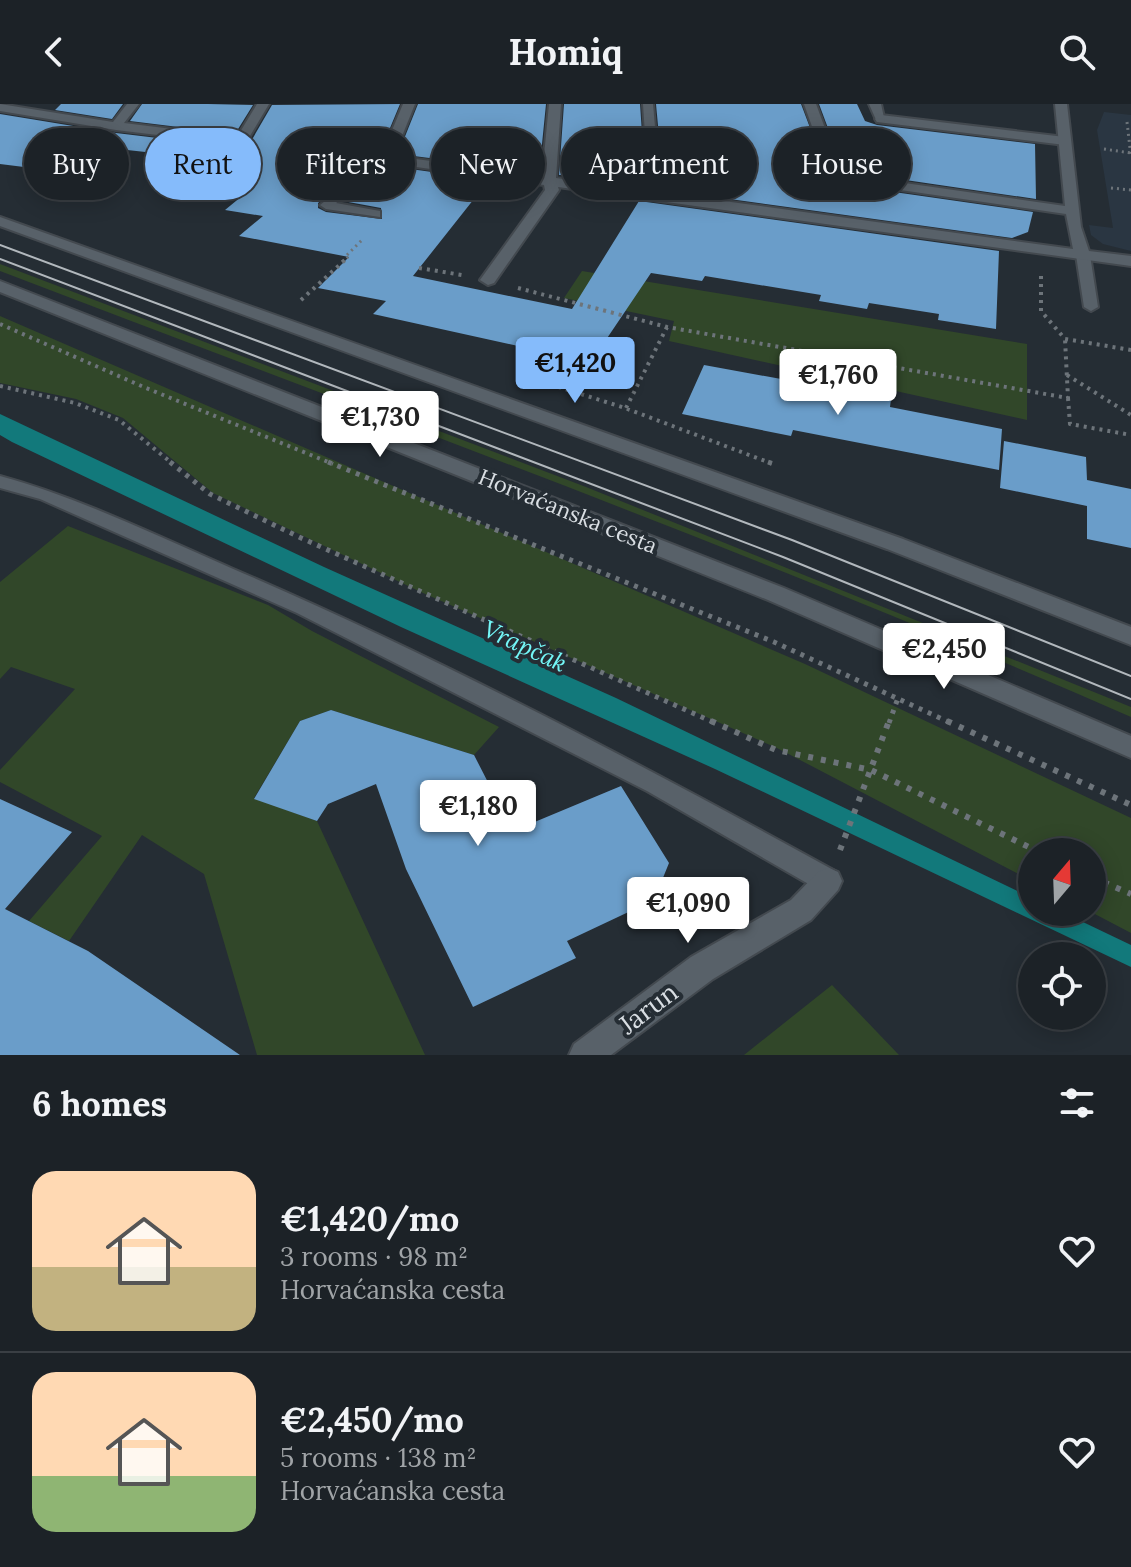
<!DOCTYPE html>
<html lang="en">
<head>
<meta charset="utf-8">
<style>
  body { margin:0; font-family:Lora,serif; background:#252a2f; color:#f1f3f6; height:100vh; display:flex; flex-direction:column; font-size:30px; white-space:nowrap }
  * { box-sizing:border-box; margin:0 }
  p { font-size:26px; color:#a0a4a7 }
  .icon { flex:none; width:44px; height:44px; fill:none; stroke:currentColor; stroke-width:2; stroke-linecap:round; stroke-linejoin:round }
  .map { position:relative; height:951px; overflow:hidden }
  .details { display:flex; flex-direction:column; background:#1c2227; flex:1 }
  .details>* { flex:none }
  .hud { position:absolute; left:24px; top:24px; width:1084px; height:72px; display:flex; gap:16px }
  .needle { width:52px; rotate:19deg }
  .controls { position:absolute; left:1018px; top:734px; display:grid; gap:16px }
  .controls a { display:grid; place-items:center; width:88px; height:88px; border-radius:50%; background:#1c2227; box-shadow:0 4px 20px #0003,0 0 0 2px #3a3f44; font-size:40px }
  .price { position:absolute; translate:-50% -68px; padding:0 18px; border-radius:8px; background:#fff; color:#222; font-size:26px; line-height:52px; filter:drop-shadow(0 2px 4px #0008) }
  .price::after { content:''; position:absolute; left:50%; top:48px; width:24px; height:18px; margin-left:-12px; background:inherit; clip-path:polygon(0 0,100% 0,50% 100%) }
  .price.selected { background:#85bbfb; color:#111 }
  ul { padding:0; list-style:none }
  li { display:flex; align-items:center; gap:24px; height:200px; padding:0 32px }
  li+li { border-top:2px solid #3a3f44 }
  li span { display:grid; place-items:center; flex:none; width:224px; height:160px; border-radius:24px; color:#555 }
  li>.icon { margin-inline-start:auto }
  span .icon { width:96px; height:96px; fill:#fffc; stroke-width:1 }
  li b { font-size:34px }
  h2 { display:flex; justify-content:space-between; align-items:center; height:96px; padding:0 32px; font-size:34px }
  .chip { padding:0 28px; border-radius:36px; background:#1c2227; box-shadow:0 4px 20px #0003,0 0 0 2px #3a3f44; font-size:28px; line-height:72px }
  .chip.selected { background:#85bbfb; color:#111 }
  header { display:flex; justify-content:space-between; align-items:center; height:104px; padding:0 32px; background:#1c2227; font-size:36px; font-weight:700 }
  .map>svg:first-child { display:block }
</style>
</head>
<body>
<header><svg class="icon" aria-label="back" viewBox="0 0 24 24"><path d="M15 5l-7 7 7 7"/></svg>Homiq<svg class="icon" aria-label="search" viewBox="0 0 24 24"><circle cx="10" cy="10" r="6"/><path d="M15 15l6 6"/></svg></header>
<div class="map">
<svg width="1131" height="951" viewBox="0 0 1131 951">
  <rect width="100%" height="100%" fill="#252d34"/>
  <path fill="#2a3642" d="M1104,8L1131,11V147L1103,140L1091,131L1089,121L1113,124L1097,26Z"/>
  <path fill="#314729" d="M0,160L586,383L1131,603V613C760,450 378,312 0,167Z
    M582,167L1027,240V316L669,237L674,217L564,194Z
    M0,212L805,560L1131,714V829L1091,808L1092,748H1032V777L777,644L423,489L213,389L123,314L76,295L0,279Z
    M68,422L268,501L312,527L499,623L474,651L331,606L300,617L254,694L317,717L425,951H257L204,770L142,731L69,837L29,817L102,732L0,678V666L75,585L11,563L0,575V478Z
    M832,881L899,951H744Z"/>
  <path fill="#12797b" d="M0,310L324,463L616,594L1032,794V808H1062L1131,841V863L715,665L401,523L12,338L0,331Z"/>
  <path fill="#6a9dc9" d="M61,0H123L112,15L55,6Z
    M142,0H208L253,1L235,30L130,17Z
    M400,0L380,48L291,36L282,42L287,47L369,59L318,99V104L326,108L382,115L381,104L343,97L389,62L489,76L413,172L572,205L639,97L999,147L996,225L938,216L939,210L869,199L867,205L819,197L821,191L705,172L702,177L651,169L591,258L373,210L386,197L318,184L349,153L239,132L263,112L225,106L253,83L203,76L227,57L91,42L56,67L0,60V10L116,29L241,44L250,39L272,1Z
    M418,0H546L540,60H503L500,63L398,50Z
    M564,0H640L645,73L559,71Z
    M656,0H801L831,79L1033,108L1028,128L1012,134L664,86Z
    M819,0H857L865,17L877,21L1035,40L1036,95L844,67Z
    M704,261L891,295L890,303L1002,325L999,366L793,326L791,332L682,310Z
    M1004,337L1086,353L1087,376L1131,385V444L1087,435V402L1000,384Z
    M331,606L474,651L513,727L621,682L669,759L654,796L567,837L576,854L473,903L406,765L376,680L328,700L317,717L254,695L300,617Z
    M0,695L72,728L5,805L88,847L240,951H0Z"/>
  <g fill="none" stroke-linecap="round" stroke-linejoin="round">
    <defs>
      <path id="service" d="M643,0H653L661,91L655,95L649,91Z
        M291,39L390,52V58L336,99L380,107V113L326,105L320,101L376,57L287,44L285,42Z
        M1083,147L1090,151L1098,203L1091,207L1084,203L1076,151Z
        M0,372C80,394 155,431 231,464C438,553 639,659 837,768L841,777L837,786L828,789L819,786L647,687L297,509L40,395L0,384Z"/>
      <path id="pedestrian" d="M881,11L1065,33L1071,37L1065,41L877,18L875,15Z"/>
      <path id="minor" d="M0,0L113,18L127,0H139L124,19L237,33L257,0H269L247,37L241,41L116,26L0,7Z
        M403,0H415L394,52L542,72L549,0H561L556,74L1073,145L1066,110L831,76L804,0H816L842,70L1065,102L1055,0H1067L1081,123L1089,147L1131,152V162L558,83L559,86L494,179L488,181L480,176L545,86L544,81L381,58L380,55Z
        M869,0H881L885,18H877Z
        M828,764L838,768L842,777L838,786L811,816L713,875L611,951H569L574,940L691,853L791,796L818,768Z"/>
      <path id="tertiary" d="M0,113L903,435L1131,523V541L887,445L0,122Z
        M0,177L784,484L1131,632V654L768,496L0,188Z"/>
    </defs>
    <use href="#service" stroke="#43494f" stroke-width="4"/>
    <use href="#pedestrian" stroke="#43494f" stroke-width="4"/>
    <use href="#minor" stroke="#43494f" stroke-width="4"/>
    <use href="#tertiary" stroke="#43494f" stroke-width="4"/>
    <path stroke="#6d747a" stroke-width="3" stroke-dasharray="2 4" stroke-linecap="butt" d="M1127,18L1131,53
      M1104,45L1131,49
      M1111,84L1131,86
      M347,151L363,135
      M342,158L349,152"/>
    <path stroke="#6d747a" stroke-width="4" stroke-dasharray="3 5" stroke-linecap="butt" d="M419,164L462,171
      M1041,172V207L1065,235L1131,246
      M518,184L667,223L1068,294L1065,235
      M301,196L345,156
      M0,220L146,284L333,360
      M1067,271L1131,311
      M543,278L625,304L773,360
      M0,282L75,299L119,316L173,360
      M1068,294L1070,320L1131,331
      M626,304L667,223"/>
    <path stroke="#6d747a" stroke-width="5" stroke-dasharray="4 6" stroke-linecap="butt" d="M170,358L210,390L299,433L715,619
      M328,358L774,538L951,619
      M768,358L774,360
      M889,619L898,594"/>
    <path stroke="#6d747a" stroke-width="6" stroke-dasharray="5 8" stroke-linecap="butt" d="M711,617L776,646L871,666L1039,748
      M947,617L1131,701
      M840,746L889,617
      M1092,773L1131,790
      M659,784L701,823"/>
    <use href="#service" fill="#586169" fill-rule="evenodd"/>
    <use href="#pedestrian" fill="#586169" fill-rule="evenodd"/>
    <use href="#minor" fill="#586169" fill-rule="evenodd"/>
    <use href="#tertiary" fill="#586169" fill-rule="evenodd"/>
    <path stroke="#b2b8bd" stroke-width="2" d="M0,141L792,436L1131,572
      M0,155L783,453L1131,595"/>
  </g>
  <g text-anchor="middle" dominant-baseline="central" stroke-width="8" stroke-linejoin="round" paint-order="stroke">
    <g font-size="22" fill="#d9dee3" stroke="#252d34">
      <text transform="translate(568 407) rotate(22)">Horvaćanska cesta</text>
    </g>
    <g font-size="24" font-style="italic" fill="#74f7f8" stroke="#252d34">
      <text transform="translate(525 542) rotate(25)">Vrapčak</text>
    </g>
    <g font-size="26" fill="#d9dee3" stroke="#252d34">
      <text transform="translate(648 904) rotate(-37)">Jarun</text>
    </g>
  </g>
</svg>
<div class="controls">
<a><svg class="needle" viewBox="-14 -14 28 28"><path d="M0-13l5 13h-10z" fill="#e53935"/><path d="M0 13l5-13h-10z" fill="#a0a4a7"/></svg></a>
<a><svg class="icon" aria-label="locate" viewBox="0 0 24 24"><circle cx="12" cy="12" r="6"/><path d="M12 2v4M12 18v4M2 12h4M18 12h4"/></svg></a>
</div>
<b class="price selected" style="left:575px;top:301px">€1,420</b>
<b class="price" style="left:838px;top:313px">€1,760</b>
<b class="price" style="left:380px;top:355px">€1,730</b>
<b class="price" style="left:944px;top:587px">€2,450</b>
<b class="price" style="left:478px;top:744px">€1,180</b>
<b class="price" style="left:688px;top:841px">€1,090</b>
<div class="hud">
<a class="chip">Buy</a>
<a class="chip selected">Rent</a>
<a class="chip">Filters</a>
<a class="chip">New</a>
<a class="chip">Apartment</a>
<a class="chip">House</a>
</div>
</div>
<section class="details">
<h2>6 homes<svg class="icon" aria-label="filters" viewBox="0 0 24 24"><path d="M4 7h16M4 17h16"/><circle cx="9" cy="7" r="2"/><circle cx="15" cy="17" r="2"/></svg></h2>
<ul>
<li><span style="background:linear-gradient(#ffd9b3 60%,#c2b280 0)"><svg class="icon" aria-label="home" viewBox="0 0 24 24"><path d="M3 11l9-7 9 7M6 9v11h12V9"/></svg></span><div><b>€1,420/mo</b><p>3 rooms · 98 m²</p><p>Horvaćanska cesta</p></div><svg class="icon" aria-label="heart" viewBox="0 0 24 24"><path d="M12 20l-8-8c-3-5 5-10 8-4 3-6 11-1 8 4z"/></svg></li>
<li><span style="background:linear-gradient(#ffd9b3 65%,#8fb573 0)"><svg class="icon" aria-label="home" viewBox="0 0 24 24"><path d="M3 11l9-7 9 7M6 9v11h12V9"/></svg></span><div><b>€2,450/mo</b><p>5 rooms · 138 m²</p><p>Horvaćanska cesta</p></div><svg class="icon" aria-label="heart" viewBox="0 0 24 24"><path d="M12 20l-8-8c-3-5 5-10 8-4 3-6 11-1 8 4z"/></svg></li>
</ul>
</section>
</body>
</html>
